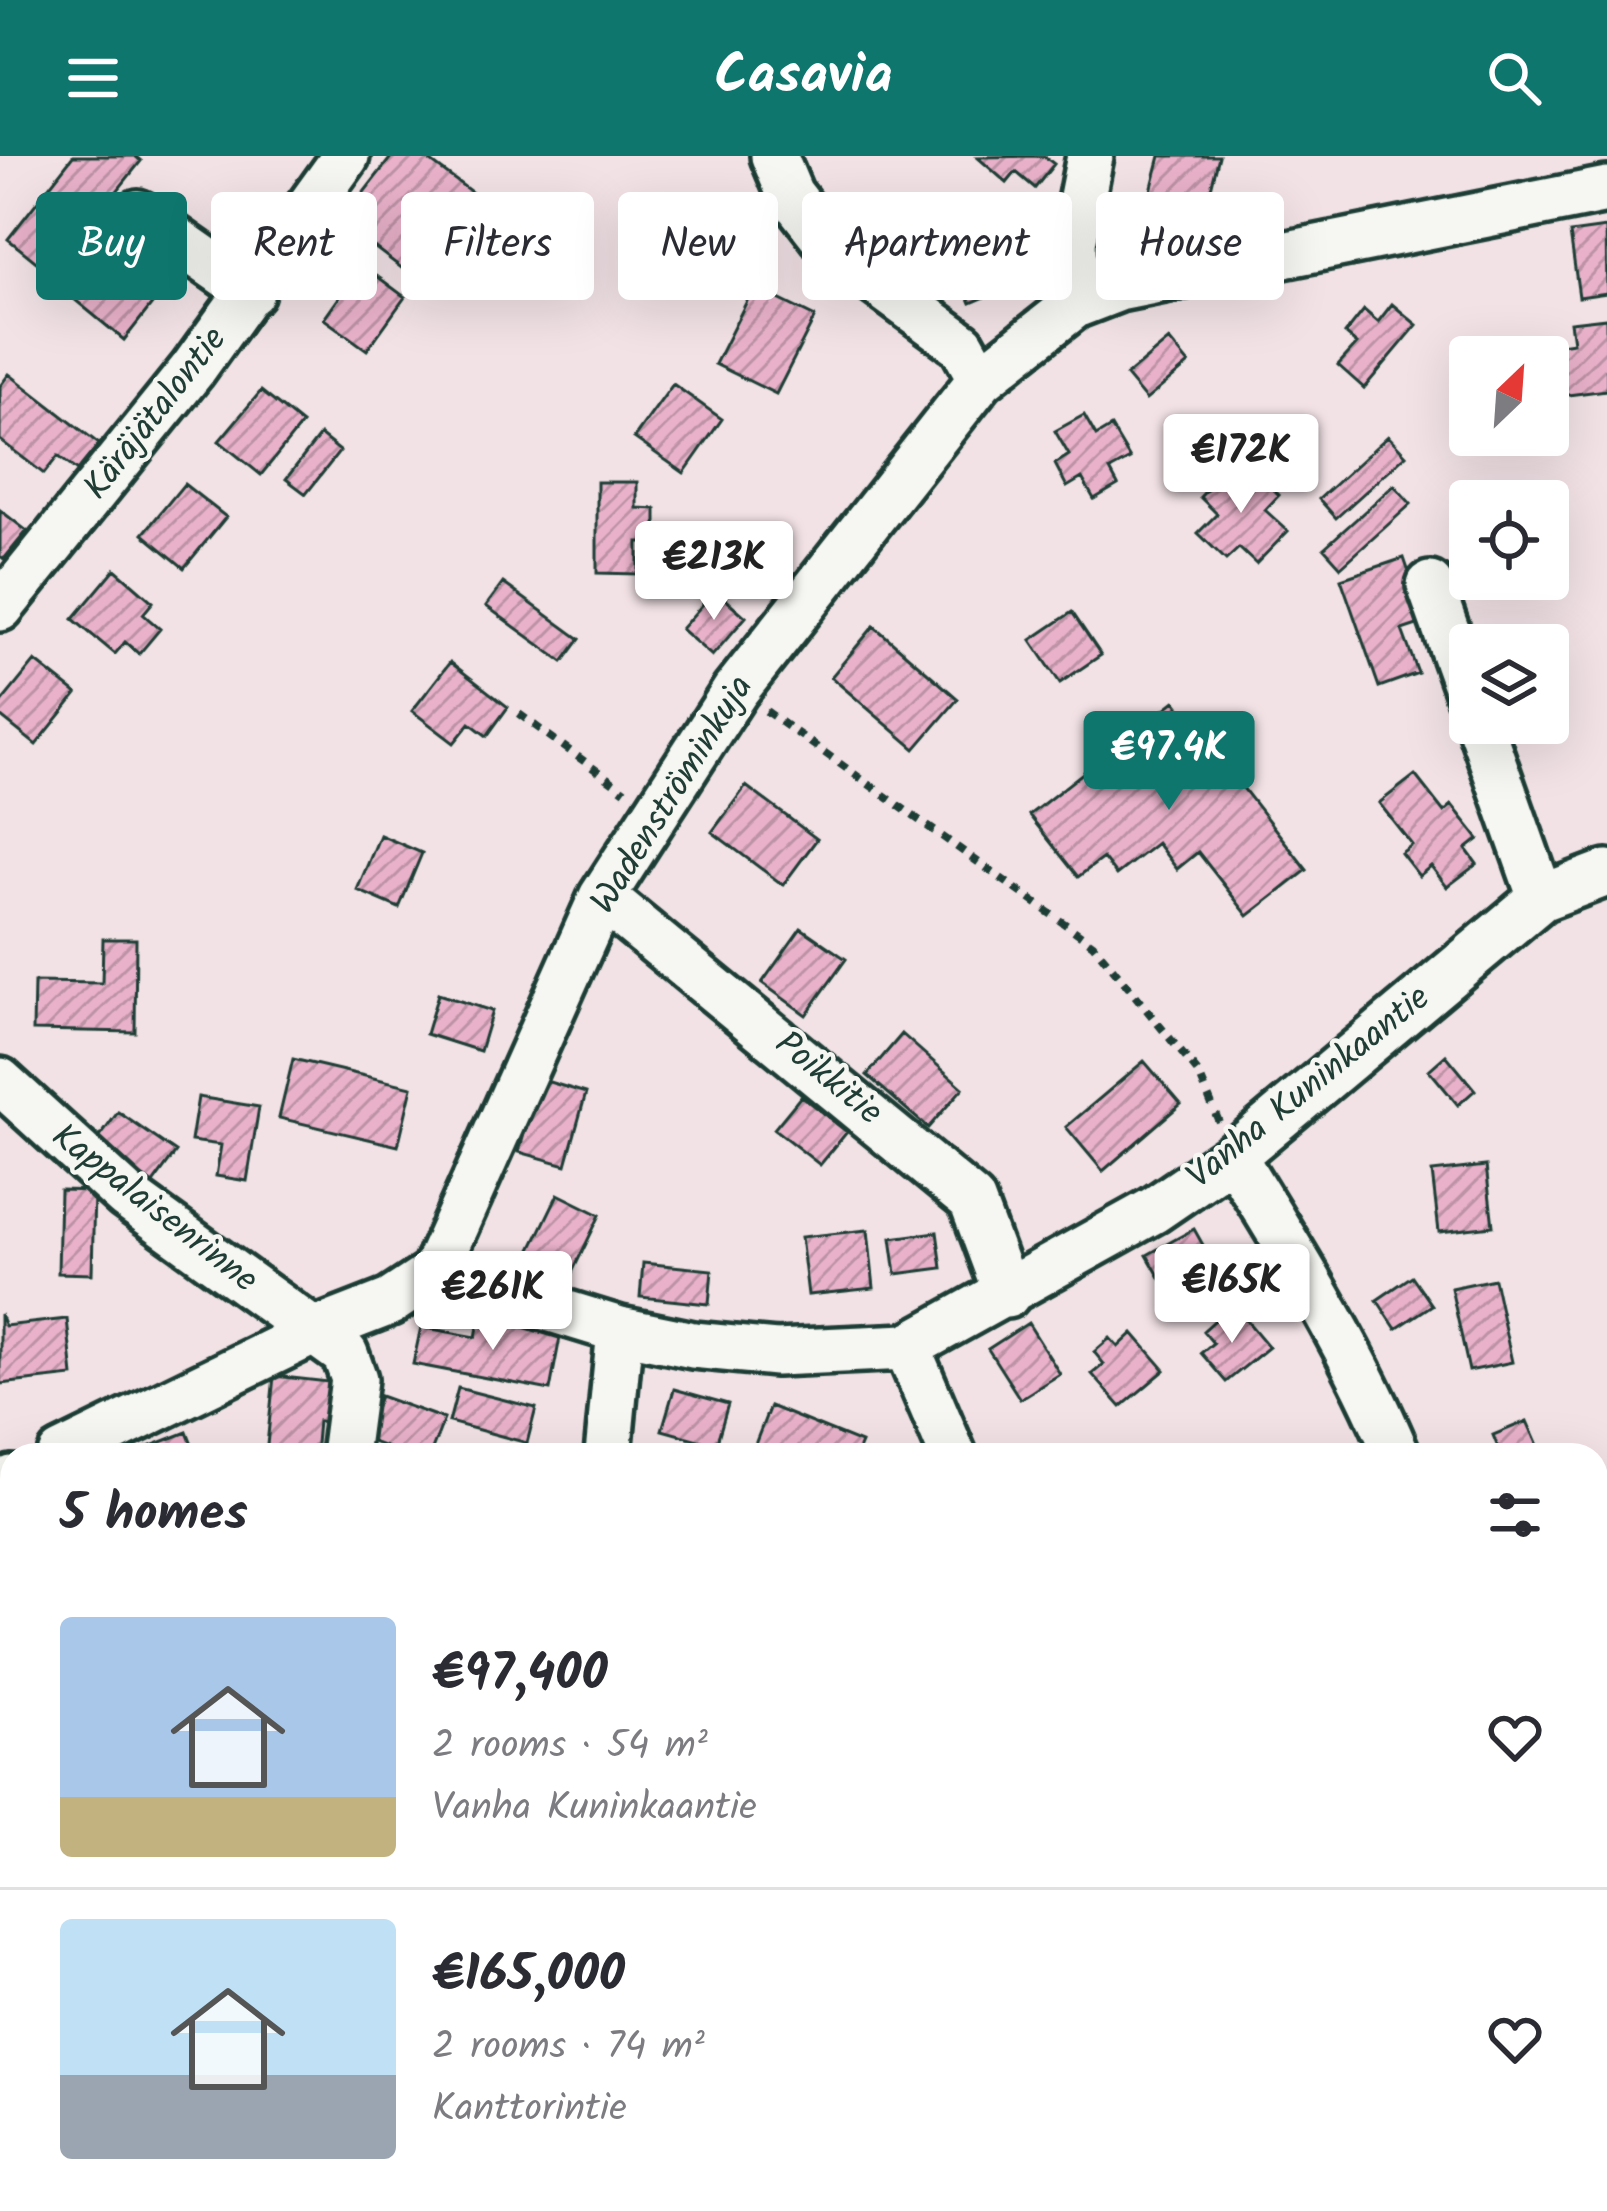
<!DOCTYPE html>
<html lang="en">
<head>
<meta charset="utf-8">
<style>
  body { margin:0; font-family:Kalam,sans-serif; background:#f7f7f7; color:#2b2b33; height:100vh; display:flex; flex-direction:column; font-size:45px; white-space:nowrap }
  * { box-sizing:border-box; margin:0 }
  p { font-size:39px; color:#7c7c81 }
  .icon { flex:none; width:66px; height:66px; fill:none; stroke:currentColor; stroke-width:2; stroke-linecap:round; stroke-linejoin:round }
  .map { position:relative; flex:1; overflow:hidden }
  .panel { position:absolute; left:0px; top:1287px; width:1608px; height:768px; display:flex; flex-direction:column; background:#fff; border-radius:36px 36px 0 0; box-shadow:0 12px 48px #0002 }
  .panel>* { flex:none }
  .hud { position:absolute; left:36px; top:36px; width:1536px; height:108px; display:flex; gap:24px }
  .needle { width:78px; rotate:25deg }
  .controls { position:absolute; left:1449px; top:180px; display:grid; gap:24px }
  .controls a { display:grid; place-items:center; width:120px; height:120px; border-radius:12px; background:#fff; box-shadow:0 12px 48px #0002; font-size:60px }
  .price { position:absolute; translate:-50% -102px; padding:0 27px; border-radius:12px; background:#fff; color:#222; font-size:39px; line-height:78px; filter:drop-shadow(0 3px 6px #0008) }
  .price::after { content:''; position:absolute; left:50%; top:72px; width:36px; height:27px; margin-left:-18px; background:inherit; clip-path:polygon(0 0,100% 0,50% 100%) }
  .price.active { background:#0f766e; color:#fff }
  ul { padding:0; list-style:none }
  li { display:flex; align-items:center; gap:36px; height:300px; padding:0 60px }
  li+li { border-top:3px solid #e1e1e2 }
  li span { display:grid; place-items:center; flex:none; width:336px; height:240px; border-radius:12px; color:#555 }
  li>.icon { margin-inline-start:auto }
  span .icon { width:144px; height:144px; fill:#fffc; stroke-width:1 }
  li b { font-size:51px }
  h2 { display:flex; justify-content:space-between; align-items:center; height:144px; padding:0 60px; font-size:51px }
  .tag { padding:0 42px; border-radius:12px; background:#fff; box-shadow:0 12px 48px #0002; font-size:42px; line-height:108px }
  .tag.active { background:#0f766e; color:#fff }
  header { display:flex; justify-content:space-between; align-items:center; height:156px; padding:0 60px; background:#0f766e; color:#fff; font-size:54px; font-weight:800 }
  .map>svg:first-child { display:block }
</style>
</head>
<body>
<header><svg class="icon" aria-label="menu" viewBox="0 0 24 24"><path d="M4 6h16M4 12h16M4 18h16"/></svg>Casavia<svg class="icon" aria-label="search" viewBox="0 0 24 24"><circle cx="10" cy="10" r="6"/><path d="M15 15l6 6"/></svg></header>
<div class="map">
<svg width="1607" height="2055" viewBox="0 0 1607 2055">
  <defs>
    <pattern id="building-hatch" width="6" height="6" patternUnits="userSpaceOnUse" patternTransform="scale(3)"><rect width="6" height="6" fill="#e9b2ca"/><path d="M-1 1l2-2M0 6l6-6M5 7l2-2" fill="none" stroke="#bc92a5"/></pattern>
  </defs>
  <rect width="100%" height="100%" fill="#f2e2e6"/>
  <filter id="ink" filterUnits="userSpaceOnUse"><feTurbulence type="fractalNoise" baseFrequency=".00833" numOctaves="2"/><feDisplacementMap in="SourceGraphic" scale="24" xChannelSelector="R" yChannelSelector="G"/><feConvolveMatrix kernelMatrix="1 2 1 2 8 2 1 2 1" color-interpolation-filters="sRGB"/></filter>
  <g filter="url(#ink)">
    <path fill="url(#building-hatch)" stroke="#1f3d34" stroke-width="3" d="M73,0H135L141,5L51,118L8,83Z
      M392,0H423L478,41L416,123L341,66Z
      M1044,0L1054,8L1035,32L1016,16L1007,27L977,1Z
      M1160,0H1219L1203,64L1147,50Z
      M980,51L1013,129L971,147L938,69Z
      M1606,72L1607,137L1579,141L1570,77Z
      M127,107L150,126L141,138L153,147L124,184L74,143L102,108L117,120Z
      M362,109L405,141L367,194L324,163Z
      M754,131L815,161L776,238L715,208Z
      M1392,148L1417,169L1364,232L1338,209L1357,188L1345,178L1364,154L1378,166Z
      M1606,162L1607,234L1560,240L1553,189L1573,186L1570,166Z
      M1169,184L1189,208L1146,244L1126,220Z
      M9,218L99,288L77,315L58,300L44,318L0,284V230Z
      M673,228L722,263L684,317L634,282Z
      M261,235L302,268L261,319L219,285Z
      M1084,259L1096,280L1111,271L1130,303L1110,314L1118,329L1094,343L1082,322L1067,331L1055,308L1069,299L1055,275Z
      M320,279L340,295L306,338L286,323Z
      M1388,280L1406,299L1336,362L1319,343Z
      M1233,307L1251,324L1257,317L1279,339L1265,354L1288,375L1256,408L1239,392L1226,404L1198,377L1217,358L1200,341Z
      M597,326H637V352L656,353V386H638V418L597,417Z
      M184,328L226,361L184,412L143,378Z
      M1394,329L1411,348L1341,411L1324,392Z
      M0,354L27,375L4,403L0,400Z
      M1404,402L1426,466L1402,474L1418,517L1379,531L1341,423Z
      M115,413L153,446L143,458L160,473L139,498L125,486L115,498L73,463Z
      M503,427L580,483L563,506L486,450Z
      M715,434L746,461L712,500L681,473Z
      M1072,456L1101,499L1060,527L1031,484Z
      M874,470L958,543L915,593L831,521Z
      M35,505L77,538L36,589L0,560V548Z
      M450,506L508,551L487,580L470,567L454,587L412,555Z
      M1175,545L1307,714L1248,760L1198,696L1177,713L1157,687L1116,719L1103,702L1078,721L1029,659Z
      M1415,619L1444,656L1452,649L1479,683L1466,693L1477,708L1447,731L1431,710L1419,720L1401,697L1412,689L1379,647Z
      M746,630L817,683L783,729L712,676Z
      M380,679L422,697L399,752L357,734Z
      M801,772L846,803L806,859L762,827Z
      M103,783H136L135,876L33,874L34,826L102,827Z
      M438,838L492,855L480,895L426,878Z
      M902,878L963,932L928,972L867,919Z
      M1446,899L1475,934L1458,949L1429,914Z
      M293,903L412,931L398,990L279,962Z
      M1144,905L1181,948L1103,1015L1066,971Z
      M539,923L586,937L566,1009L519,996Z
      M801,940L847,976L820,1009L774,973Z
      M198,941L259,951L247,1025L216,1020L221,989L191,985Z
      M118,956L176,996L152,1029L95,988Z
      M1486,1010L1493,1070L1439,1076L1432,1016Z
      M60,1034L94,1035L92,1118L58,1117Z
      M558,1038L600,1059L564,1133L522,1112Z
      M1194,1073L1212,1105L1169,1137L1147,1099Z
      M868,1074L874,1132L808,1139L801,1081Z
      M937,1076L942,1112L896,1118L891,1082Z
      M643,1107L712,1114L709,1148L640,1141Z
      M1412,1120L1432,1149L1396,1173L1377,1144Z
      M1494,1123L1512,1206L1469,1215L1451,1132Z
      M0,1158L5,1170L67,1163L73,1220L0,1228Z
      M1222,1158L1231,1169L1242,1159L1269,1191L1226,1226L1201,1197L1213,1187L1203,1175Z
      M480,1161L561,1176L550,1234L413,1208L421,1171L476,1181Z
      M1028,1167L1060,1218L1020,1243L988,1193Z
      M1133,1177L1165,1214L1121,1251L1092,1218L1104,1208L1094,1196L1110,1182L1118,1191Z
      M274,1220L338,1227L334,1267L318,1265L315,1299H266Z
      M458,1232L536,1252L527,1287L449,1266Z
      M674,1233L728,1248L716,1289L662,1274Z
      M380,1240L444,1263L430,1299H406L364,1283Z
      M770,1250L861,1287L856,1299H773L754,1291Z
      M1527,1265L1542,1299H1501L1493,1279Z
      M187,1276L196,1299H128Z
      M506,1289L548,1299H503Z
      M1596,1795L1607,1797V1848L1596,1846Z
      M0,1968L11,2011L0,2014Z
      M50,2043H91L97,2055H19Z
      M317,2043H383L379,2055H310Z
      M639,2043H740L742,2051L641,2055Z
      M844,2043H944L933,2055H835Z"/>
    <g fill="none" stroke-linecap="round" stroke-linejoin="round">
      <defs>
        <path id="minor" d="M774,0L790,38L835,96L962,189L981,223
          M138,57L251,136
          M1075,149L1073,87L1090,0
          M1430,429L1470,541
          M0,452L193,213L346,0
          M1479,567L1541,742
          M602,741L972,1045L1007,1139
          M0,925L126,1040L345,1198L354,1223L344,1299
          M1233,1000C1293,1098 1353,1193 1397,1299
          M434,1117L602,741L735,535L981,223L1075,149L1119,132L1607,34
          M907,1191L953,1299
          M61,1299L313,1176L390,1146L434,1117L620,1174L693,1189L776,1197L907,1191L1154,1054L1233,1000L1541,742L1607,717
          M608,1299L620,1174
          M0,1329L12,1323
          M0,1527L12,1530
          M1596,1657L1607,1659
          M0,2034L12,2031
          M468,2043L484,2055
          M1538,2043L1565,2055
          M396,2055L403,2043
          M809,2055L820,2043
          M1108,2055L1147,2047L1263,2043
          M1429,2055L1446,2043"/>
      </defs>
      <use href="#minor" stroke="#1f3d34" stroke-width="54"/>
      <path stroke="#1f3d34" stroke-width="8" stroke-dasharray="9 9" stroke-linecap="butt" d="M766,555L1093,788L1199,918L1219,966
        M519,558L625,635"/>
      <use href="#minor" stroke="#f6f6f2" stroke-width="45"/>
    </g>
  </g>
  <g text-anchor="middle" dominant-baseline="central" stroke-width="9" stroke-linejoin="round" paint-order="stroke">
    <g font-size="36" fill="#1f3d34" stroke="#f6f6f2">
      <text transform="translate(156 258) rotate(-52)">Käräjätalontie</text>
      <text transform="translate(673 639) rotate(-58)">Wadenströminkuja</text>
      <text transform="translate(828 923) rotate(39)">Poikkitie</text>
      <text transform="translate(1309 932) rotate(-39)">Vanha Kuninkaantie</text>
      <text transform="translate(154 1053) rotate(38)">Kappalaisenrinne</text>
    </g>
  </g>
</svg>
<div class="controls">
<a><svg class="needle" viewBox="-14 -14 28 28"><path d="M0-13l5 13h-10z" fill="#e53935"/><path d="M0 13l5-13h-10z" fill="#7c7c81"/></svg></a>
<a><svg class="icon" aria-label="locate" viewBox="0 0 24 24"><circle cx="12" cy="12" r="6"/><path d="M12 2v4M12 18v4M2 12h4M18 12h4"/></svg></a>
<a><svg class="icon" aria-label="layers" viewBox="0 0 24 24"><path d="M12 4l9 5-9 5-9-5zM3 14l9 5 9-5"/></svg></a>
</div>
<b class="price" style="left:1241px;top:360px">€172K</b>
<b class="price" style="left:714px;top:467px">€213K</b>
<b class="price active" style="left:1169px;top:657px">€97.4K</b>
<b class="price" style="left:1232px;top:1190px">€165K</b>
<b class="price" style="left:493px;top:1197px">€261K</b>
<div class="hud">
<a class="tag active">Buy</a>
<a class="tag">Rent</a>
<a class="tag">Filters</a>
<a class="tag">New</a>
<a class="tag">Apartment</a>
<a class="tag">House</a>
</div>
<section class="panel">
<h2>5 homes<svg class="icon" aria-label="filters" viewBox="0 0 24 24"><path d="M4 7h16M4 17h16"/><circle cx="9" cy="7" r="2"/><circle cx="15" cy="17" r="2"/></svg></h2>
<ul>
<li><span style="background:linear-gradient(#a9c7e8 75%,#c2b280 0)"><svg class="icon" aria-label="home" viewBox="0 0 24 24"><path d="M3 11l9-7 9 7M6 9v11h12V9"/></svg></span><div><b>€97,400</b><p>2 rooms · 54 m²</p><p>Vanha Kuninkaantie</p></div><svg class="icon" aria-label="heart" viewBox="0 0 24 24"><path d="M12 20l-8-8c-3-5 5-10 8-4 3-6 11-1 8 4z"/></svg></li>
<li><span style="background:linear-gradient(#bfe0f5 65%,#9aa5b1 0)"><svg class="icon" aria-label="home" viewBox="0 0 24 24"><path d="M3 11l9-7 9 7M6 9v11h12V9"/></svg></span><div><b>€165,000</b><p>2 rooms · 74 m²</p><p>Kanttorintie</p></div><svg class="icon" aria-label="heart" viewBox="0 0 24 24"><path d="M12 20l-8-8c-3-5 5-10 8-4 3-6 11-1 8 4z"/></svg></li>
</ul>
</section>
</div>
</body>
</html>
